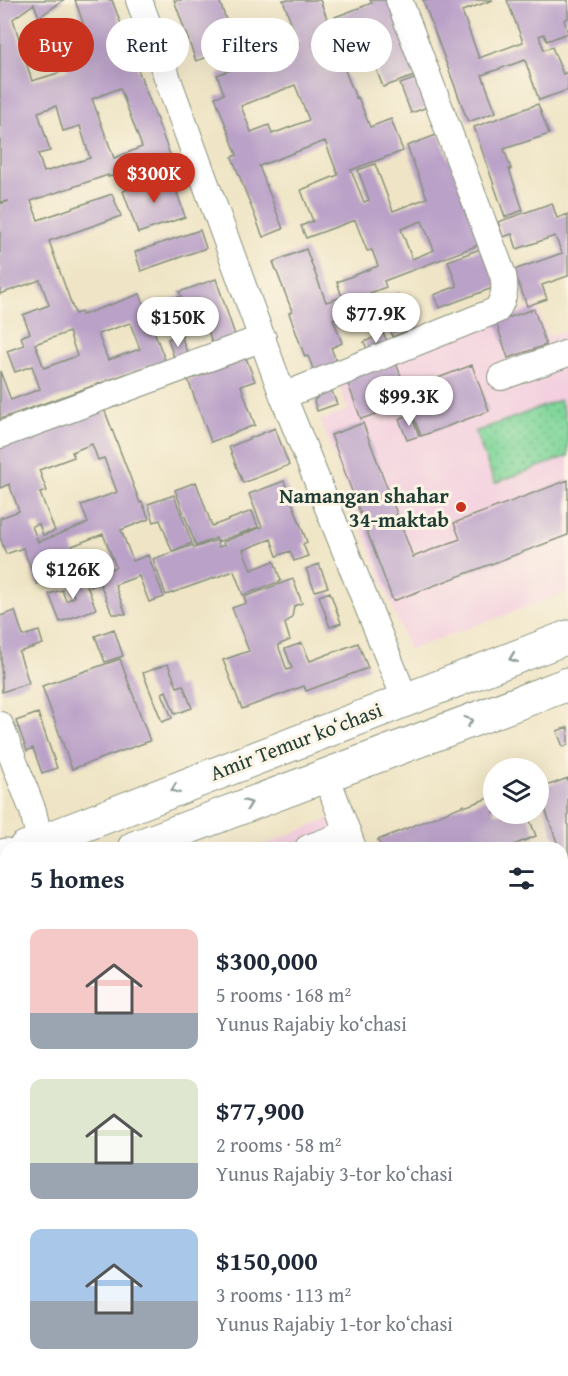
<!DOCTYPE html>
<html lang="en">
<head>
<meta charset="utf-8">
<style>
  body { margin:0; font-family:"Gentium Book Plus",serif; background:#f2f2f3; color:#1f2937; height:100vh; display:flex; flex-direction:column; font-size:22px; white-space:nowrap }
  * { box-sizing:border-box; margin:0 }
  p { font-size:20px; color:#747a83 }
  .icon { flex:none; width:33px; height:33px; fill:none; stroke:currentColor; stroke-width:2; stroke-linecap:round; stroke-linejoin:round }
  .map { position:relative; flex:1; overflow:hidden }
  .panel { position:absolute; left:0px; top:842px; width:568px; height:536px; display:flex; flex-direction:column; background:#fff; border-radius:18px 18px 0 0; box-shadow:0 6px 24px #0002 }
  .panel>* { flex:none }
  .guide { position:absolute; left:18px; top:18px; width:532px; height:54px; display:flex; gap:12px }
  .buttons { position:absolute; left:483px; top:758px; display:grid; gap:12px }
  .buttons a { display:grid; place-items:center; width:66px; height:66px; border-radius:50%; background:#fff; box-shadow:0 6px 24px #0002; font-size:30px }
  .price { position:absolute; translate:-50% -51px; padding:0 14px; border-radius:21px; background:#fff; color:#222; font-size:20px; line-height:39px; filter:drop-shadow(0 2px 3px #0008) }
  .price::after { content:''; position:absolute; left:50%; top:36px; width:18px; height:14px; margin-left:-9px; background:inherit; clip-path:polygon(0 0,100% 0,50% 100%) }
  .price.active { background:#c8321e; color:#fff }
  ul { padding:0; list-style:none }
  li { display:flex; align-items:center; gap:18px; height:150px; padding:0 30px }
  li span { display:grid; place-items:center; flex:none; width:168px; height:120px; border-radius:12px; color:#555 }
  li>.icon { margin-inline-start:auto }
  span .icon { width:72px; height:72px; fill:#fffc; stroke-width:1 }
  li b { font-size:26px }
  h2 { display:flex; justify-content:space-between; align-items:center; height:72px; padding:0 30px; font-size:26px }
  .pill { padding:0 21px; border-radius:27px; background:#fff; box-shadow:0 6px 24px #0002; font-size:21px; line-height:54px }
  .pill.active { background:#c8321e; color:#fff }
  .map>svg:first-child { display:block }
</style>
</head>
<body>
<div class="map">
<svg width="568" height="1376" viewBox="0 0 568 1376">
  <defs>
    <pattern id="park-dots" width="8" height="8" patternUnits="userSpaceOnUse" patternTransform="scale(1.5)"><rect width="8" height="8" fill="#7fd59a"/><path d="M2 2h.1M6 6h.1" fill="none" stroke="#67ae7e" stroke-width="1.8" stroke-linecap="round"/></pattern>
  </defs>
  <rect width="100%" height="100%" fill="#fcf5e5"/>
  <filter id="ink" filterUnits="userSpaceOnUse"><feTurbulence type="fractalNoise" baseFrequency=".0167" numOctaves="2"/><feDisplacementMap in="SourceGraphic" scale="12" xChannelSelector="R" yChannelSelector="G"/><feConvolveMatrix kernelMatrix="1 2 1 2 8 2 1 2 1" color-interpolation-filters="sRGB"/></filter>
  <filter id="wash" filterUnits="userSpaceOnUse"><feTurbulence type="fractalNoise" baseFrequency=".008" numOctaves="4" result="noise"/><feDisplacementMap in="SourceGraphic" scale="24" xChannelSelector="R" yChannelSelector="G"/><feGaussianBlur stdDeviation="1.35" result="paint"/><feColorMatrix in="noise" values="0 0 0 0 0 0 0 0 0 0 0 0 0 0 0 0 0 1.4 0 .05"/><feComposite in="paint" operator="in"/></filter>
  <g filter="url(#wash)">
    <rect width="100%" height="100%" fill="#efe5c6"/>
    <path fill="#f3cfdf" d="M537,305L547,336L568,330V592L409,650L320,421L348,410L336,378Z
      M334,817L346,848H255Z
      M6,944V1350L0,1354V946Z"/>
    <path fill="url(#park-dots)" stroke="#4f8967" stroke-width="1.5" d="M560,400L568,423V456L495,483L475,432Z"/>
    <path fill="#7fd59a" stroke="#4f8967" stroke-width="1.5" d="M0,1053L6,1069V1250L0,1252Z"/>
    <g id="blocks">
      <path fill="#baa1c8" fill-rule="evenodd" d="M0,0H64L39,17L34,4L13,19L32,81L68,70L65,62L93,51L75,0H112L172,160L108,177V175L31,201L38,220L112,194L121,216L49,241L75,314L81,312L82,315L140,294L165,360L0,419V371L11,400L40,389L32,366L15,372L7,351L24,345L21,337L30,333L23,315L49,305L40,280L0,294V204L9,201L0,202ZM120,88L142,147L114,158L92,99ZM56,106L63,131L80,126L90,158L44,172L38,154L50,151L38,112ZM130,323L140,349L108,360L98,334ZM69,332L77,356L44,368L35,344Z
        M174,0H219L236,47L196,61Z
        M283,0H320L336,42L343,39L335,17L372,3L370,0H392L420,74L383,87L368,47L340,58L356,98L358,97L370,127L391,119L403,151L351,170L364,202L369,200L358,170L375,164L393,211L427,198L407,146L439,134L484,243L384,281L386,287L370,293L374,304L333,319L342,343L331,348L340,370L317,379L308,356L305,357L289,313L292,311L273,262L306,249L326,302L342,297L337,282L378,266L372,250L367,251L355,220L306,238L301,226L313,221L301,190L338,175L325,141L259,166L283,229L263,237L232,157L237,155L215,97L224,94L217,75L299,44ZM295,85L309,120L272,134L269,125L251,132L241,106ZM422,221L434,250L412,259L401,229Z
        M423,0H441L442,2L449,0H493L462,11L479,58L523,42L507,0H568V18L564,20L568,33L547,41L544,34L539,36L544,50L552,47L563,74L568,72V90L539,100L525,60L482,75L496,112L468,122Z
        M422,76L433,105L411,113L400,84Z
        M538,104L549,134L504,149L511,169H509L523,210L505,217L474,127Z
        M171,174L185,217L138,233L123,191Z
        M552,203L557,218L568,214V276L542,285L547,299L527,306L514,270L562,253L555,236L517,249L512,234L503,237L498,222Z
        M200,230L206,248L141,271L135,252Z
        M483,248L498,286L439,308L434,295L457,286L448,261Z
        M216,279L236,338L213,346L206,324L180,333L169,301L181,296L179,292Z
        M397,295L412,328L393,337L378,303Z
        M534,309L546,345L508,358L496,322Z
        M383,333L389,345L370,355L364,342Z
        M181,334L188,356L175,361L168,339Z
        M246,358L255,381L241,386L255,425L211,442L188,380Z
        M394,358L405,387L401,389L404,397L380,406L382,412L361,419L345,376Z
        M472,365L489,411L421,436L404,391Z
        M329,384L337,404L317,411L314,401Z
        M103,406L140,503L142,502L149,519L121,530L133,561L148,555L164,597L149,602L139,576L115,585L126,614H112L100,583L91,587L85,571L94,567L97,574L116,567L103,534L72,546L80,568L37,584L23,548L6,554L0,537V518L19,511L9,484L0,488V445ZM92,444L98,460L104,458L117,492L81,505L88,523L38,542L32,526L39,524L43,535L55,531L40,493L47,491L39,470L74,457L72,452Z
        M411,414L419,436L407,440L399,419Z
        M363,423L413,557L460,539L454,523L568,480V535L393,601L331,435Z
        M275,428L289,465L243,483L229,447Z
        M284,481L307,542L303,544L308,556L294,561L290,551L277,556L271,539L243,550L251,570L274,561L281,581L243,595L234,571L166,595L153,559L193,545L194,548L217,540L216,538L196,546L175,490L196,482L212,526L252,511L258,527L217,542L219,547L224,545L223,542L262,527L249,494Z
        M174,495L192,543L172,551L160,520L154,522L148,504Z
        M319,564L328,587L315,591L306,569Z
        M82,573L96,609L60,622L49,594L62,590L66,601L74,597L67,578Z
        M293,579L302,603L294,606L292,617L285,624L290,640L278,645L287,670L292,668L285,649L302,643L310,661L358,643L368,668L306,691L304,686L242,709L223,660L249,651L232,608L246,603L244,597Z
        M330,592L341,623L330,627L319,596Z
        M15,611L23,636L39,631L43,644L19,652L29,683L2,692L0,616Z
        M114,629L123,656L105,662L95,636Z
        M120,659L150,741L72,769L42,686Z
        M168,664L177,687L183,685L192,708L175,714L166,691L162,693L172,718L162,722L143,673Z
        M38,713L57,768L42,773L33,748L27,751L16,721Z
        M568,727V745L563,747L557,731Z
        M568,778V869L562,855V848H559L538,789Z
        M494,796V813H527L536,836L506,848H381L378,840L464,805V807Z
        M568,1084V1117L562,1120V1087Z
        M568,1176V1220L562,1214V1182Z
        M562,1225L568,1230V1268L562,1273Z
        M568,1343V1367L562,1362V1347Z
        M6,1351V1371H12L0,1376V1355Z
        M122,1371H141L144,1376H125Z
        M165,1371H186L189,1376H169Z
        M229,1371H272L274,1374L279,1371H316L309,1376H233Z
        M337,1371H369L372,1376H341Z
        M453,1371H511L514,1376H457Z"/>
    </g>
  </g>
  <g filter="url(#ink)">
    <use href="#blocks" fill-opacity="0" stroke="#87917d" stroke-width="1.5"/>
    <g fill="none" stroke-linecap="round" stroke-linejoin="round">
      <defs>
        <path id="minor" d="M139,0L283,396L405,699
          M501,377L568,353
          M283,396L497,310C504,298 506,289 503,275L399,0
          M0,435L263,338
          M0,725L33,811L40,842
          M326,775L353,848
          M308,848L348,833
          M0,1011L6,1025
          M562,1053L568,1049
          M0,1261L6,1259
          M562,1310L568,1317
          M331,1371L335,1376
          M45,1376L54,1371"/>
        <path id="major" d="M25,848L568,637
          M134,848L568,684
          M0,858L6,855
          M0,898L6,896"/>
      </defs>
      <use href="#minor" stroke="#87917d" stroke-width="28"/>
      <use href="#major" stroke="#87917d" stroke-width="35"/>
      <use href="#minor" stroke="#fff" stroke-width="26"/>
      <use href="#major" stroke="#fff" stroke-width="33"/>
    </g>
    <defs><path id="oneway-chevron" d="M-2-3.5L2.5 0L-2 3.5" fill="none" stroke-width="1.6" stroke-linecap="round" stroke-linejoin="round" transform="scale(1.5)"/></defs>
    <g stroke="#8f9e9a">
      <use href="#oneway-chevron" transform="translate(513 658) rotate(159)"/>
      <use href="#oneway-chevron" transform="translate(469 721) rotate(-20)"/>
      <use href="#oneway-chevron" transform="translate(175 789) rotate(159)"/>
      <use href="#oneway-chevron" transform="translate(248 804) rotate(-21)"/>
    </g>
  </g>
  <circle fill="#c8321e" stroke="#fcf5e5" stroke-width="2" cx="461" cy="507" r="6"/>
  <g text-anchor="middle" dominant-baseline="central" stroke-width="6" stroke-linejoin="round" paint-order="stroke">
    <g font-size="21" font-weight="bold" fill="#1f3d34" stroke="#fcf5e5" text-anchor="end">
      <text x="449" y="495">Namangan shahar<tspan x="449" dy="24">34-maktab</tspan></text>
    </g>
    <g font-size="21" fill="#1f3d34" stroke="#fcf5e5">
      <text transform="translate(296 741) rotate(-21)">Amir Temur koʻchasi</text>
    </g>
  </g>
</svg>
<div class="buttons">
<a><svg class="icon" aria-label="layers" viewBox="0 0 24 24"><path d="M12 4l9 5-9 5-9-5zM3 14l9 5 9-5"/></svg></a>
</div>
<b class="price active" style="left:154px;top:204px">$300K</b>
<b class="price" style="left:376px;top:344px">$77.9K</b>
<b class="price" style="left:178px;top:348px">$150K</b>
<b class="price" style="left:409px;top:427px">$99.3K</b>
<b class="price" style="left:73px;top:600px">$126K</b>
<div class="guide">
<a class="pill active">Buy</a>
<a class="pill">Rent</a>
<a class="pill">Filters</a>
<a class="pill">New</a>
</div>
<section class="panel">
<h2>5 homes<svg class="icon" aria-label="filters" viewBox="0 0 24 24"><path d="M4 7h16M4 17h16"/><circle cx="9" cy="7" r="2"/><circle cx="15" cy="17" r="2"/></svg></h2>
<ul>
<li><span style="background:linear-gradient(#f6c9c9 70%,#9aa5b1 0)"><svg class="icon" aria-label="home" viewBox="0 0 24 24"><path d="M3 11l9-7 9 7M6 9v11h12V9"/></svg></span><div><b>$300,000</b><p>5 rooms · 168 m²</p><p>Yunus Rajabiy ko‘chasi</p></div></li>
<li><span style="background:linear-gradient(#dfe7d0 70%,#9aa5b1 0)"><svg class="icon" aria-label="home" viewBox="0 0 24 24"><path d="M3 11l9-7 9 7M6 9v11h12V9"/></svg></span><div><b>$77,900</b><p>2 rooms · 58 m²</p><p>Yunus Rajabiy 3-tor koʻchasi</p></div></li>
<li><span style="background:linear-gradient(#a9c7e8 60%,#9aa5b1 0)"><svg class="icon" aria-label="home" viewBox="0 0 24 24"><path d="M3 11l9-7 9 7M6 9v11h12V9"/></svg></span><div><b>$150,000</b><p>3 rooms · 113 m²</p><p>Yunus Rajabiy 1-tor koʻchasi</p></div></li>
</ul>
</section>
</div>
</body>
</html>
